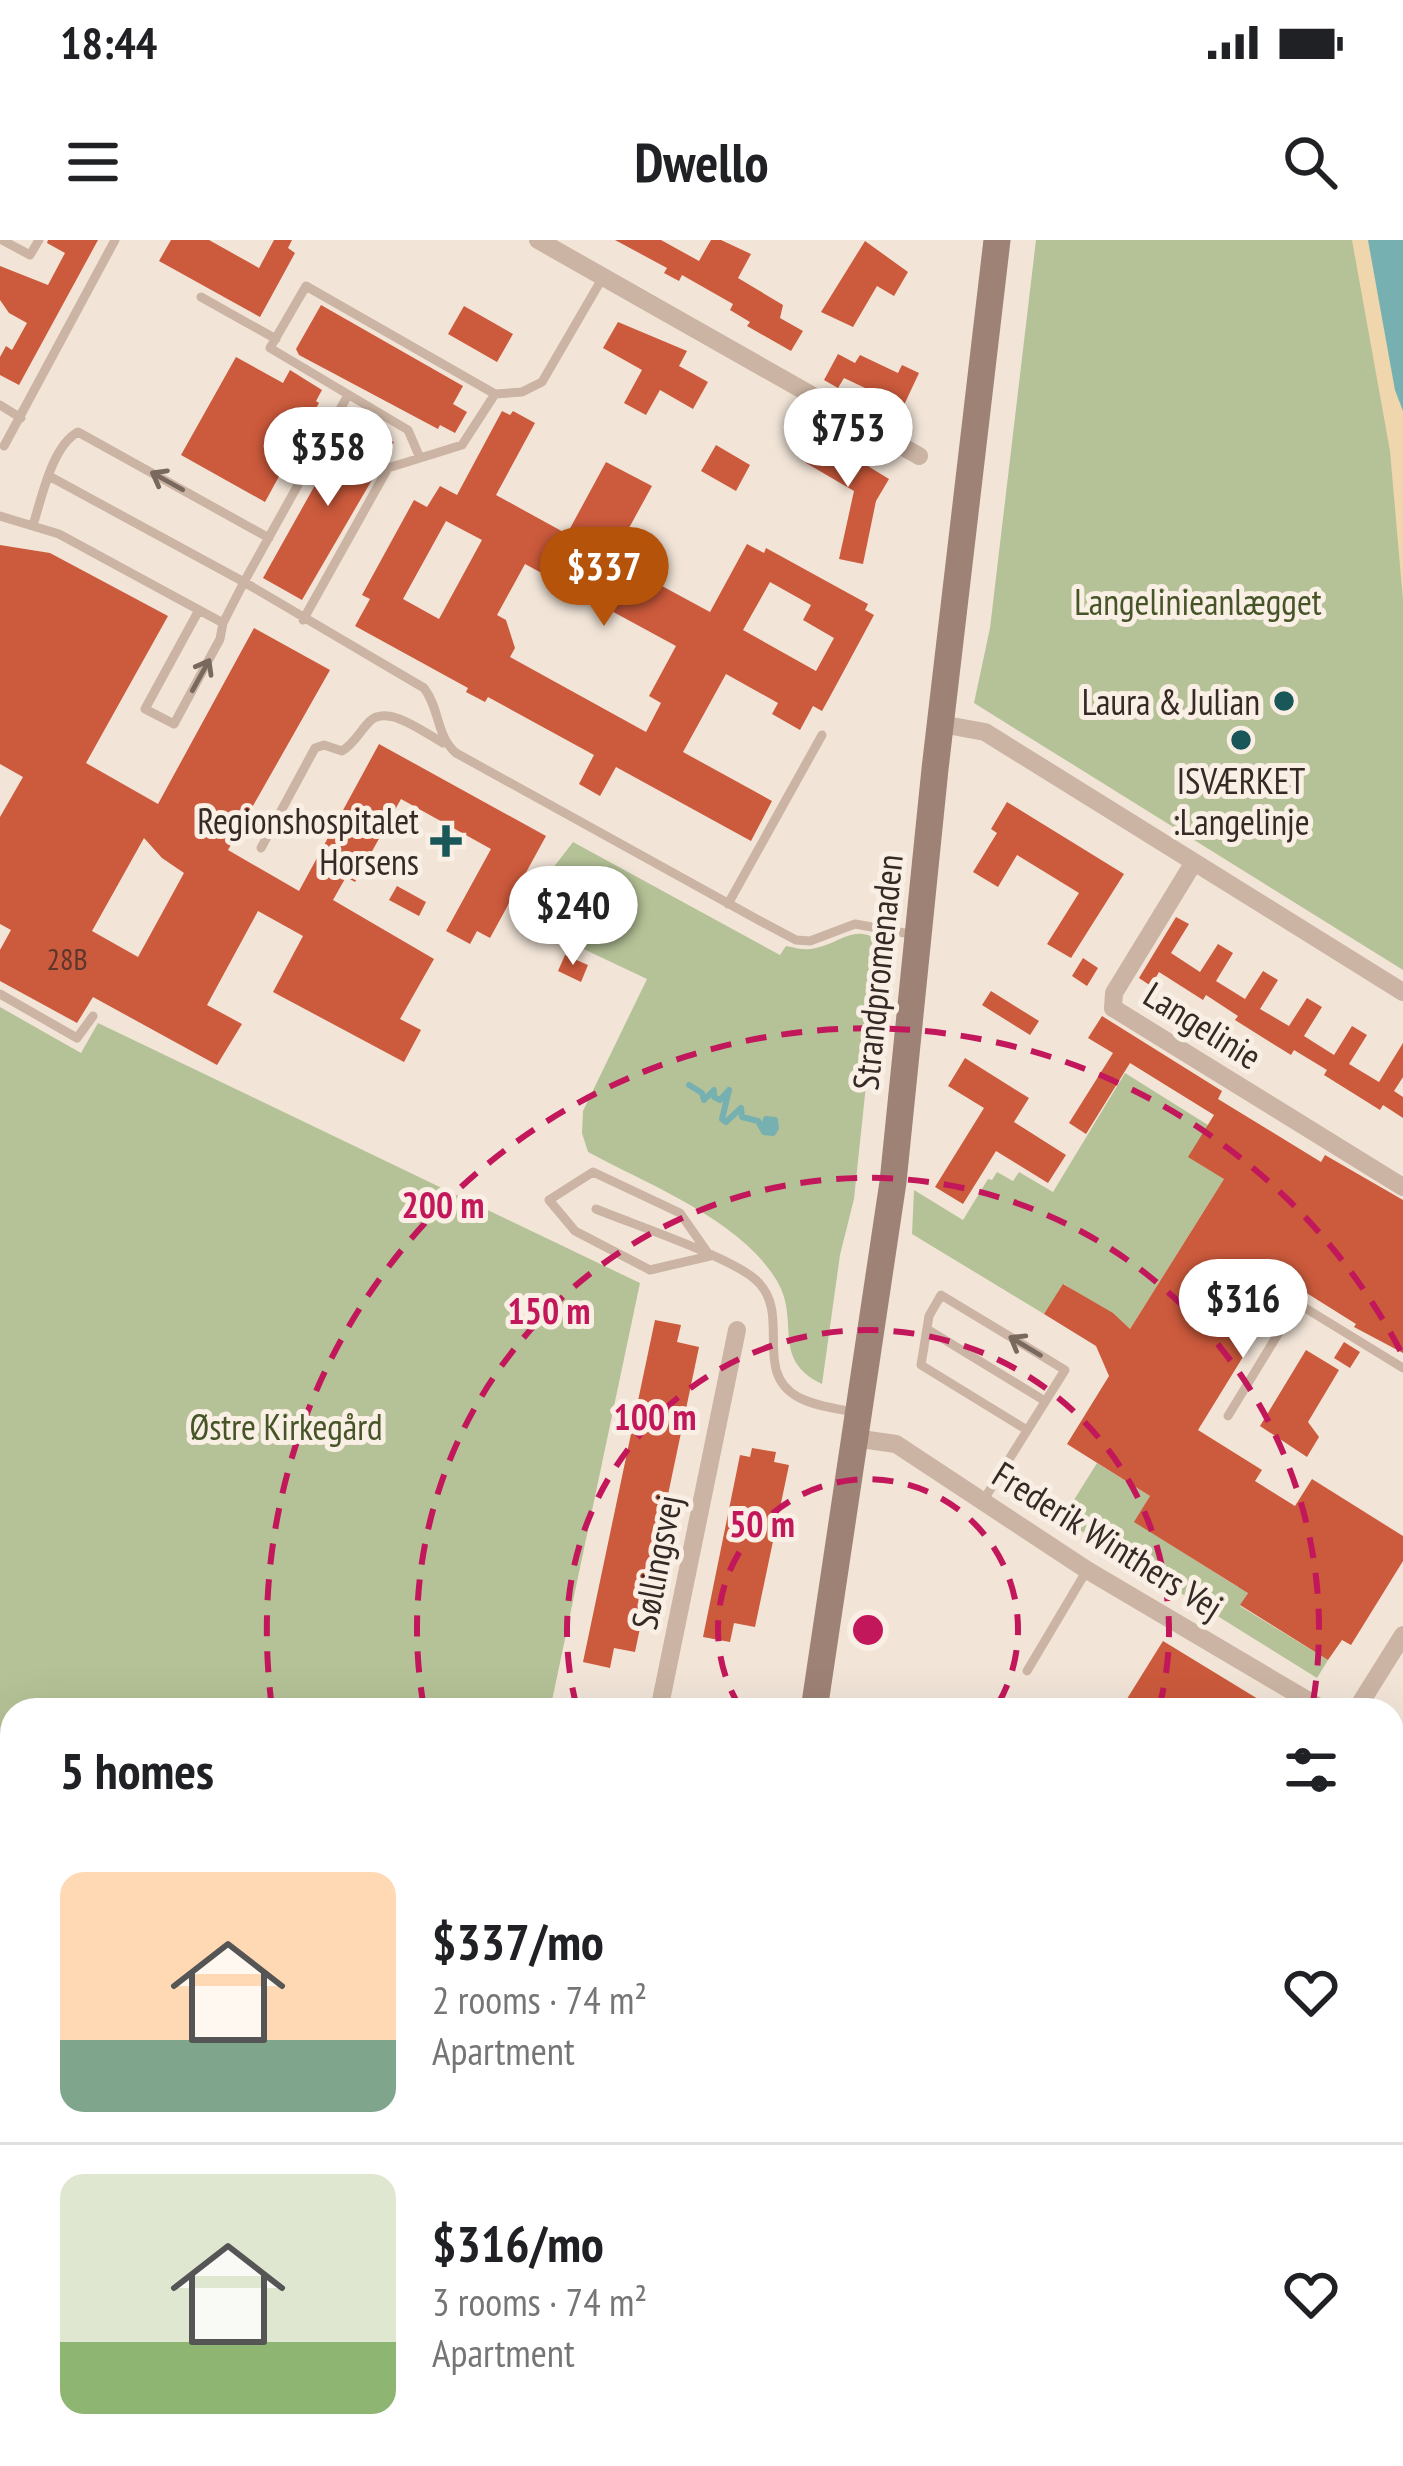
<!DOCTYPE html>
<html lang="en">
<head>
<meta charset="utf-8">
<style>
  body { margin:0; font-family:"PT Sans Narrow",sans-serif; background:#f6f6f6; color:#202124; height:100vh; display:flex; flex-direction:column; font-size:45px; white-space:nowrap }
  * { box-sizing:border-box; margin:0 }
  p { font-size:39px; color:#757577 }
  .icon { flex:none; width:66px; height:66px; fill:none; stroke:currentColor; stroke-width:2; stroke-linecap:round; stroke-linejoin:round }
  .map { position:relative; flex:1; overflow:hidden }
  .sheet { position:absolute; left:0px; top:1458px; width:1404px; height:768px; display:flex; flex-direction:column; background:#fff; border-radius:36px 36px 0 0; box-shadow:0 12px 48px #0002 }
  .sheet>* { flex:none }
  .price { position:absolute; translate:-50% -102px; padding:0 27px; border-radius:42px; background:#fff; color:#222; font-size:39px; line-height:78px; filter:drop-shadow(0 3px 6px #0008) }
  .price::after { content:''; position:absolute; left:50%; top:72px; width:36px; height:27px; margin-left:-18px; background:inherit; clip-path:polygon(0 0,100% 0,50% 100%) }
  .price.selected { background:#b45309; color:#fff }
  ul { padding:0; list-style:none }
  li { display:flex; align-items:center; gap:36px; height:300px; padding:0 60px }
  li+li { border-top:3px solid #e0e0e0 }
  li span { display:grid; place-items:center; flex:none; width:336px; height:240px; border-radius:24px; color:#555 }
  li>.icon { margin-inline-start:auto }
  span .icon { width:144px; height:144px; fill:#fffc; stroke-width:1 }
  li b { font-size:51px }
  h2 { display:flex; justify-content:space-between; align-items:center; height:144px; padding:0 60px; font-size:51px }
  .status { display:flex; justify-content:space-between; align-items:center; height:84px; padding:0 60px; background:#fff; direction:ltr }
  .status svg { height:33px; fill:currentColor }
  header { display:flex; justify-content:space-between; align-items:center; height:156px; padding:0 60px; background:#fff; font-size:54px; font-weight:700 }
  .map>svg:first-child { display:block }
</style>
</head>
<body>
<div class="status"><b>18:44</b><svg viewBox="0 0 49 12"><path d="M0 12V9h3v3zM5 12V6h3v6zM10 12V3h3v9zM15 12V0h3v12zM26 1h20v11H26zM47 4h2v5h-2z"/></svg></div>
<header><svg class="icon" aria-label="menu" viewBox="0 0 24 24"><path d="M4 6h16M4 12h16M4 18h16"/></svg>Dwello<svg class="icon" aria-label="search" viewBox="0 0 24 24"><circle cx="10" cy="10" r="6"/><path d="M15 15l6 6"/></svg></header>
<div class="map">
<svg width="1403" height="2226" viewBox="0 0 1403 2226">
  <rect width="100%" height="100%" fill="#f2e5d8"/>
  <path fill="#b5c297" d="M1036,0H1368L1395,150L1403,171V730L974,463L990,388Z
    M573,602L780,715L786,706C796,708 806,711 816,708C841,703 856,682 881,703L854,959L840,1015L822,1144C770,1119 801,1081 777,1041C741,980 649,945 588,912L582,893L583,871L647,739L520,679L540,645Z
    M0,767L81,813L98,783L640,1043L550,1470H12V1602L0,1598Z
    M1125,833L1208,885L1224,939L1130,1089L1064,1044L1044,1074L912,994L914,950L963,980L988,939L992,940L997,932L1013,941L1019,932L1053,952Z
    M1097,1223L1150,1256L1135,1282L1238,1347L1253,1344L1240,1366L1328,1420L1317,1438L1062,1279Z
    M1206,2214H1357L1377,2226H1199Z"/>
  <path fill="#f0d6ac" d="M1352,0H1368L1395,150L1403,171V360L1390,211Z"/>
  <path fill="#76b0b1" d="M1368,0H1403V171L1395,150Z
    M1121,2214H1202L1196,2226H1114Z"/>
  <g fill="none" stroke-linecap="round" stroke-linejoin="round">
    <path stroke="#76b0b1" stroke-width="6" d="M689,845L702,853L704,860L714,850V857L720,860L729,850L722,879L726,882L741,868L742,877L758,881L764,892L773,893L776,888L775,880L766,879L764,886L770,890L773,884L768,882L771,885"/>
  </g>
  <path fill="#cc5a3c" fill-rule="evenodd" d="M48,0H98L19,145L0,135V117L6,106L12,110L27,83L9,73L0,60V26L48,45L65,13L47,3Z
    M171,0H209L259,28L274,0H292L288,8L295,13L260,77L159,21Z
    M615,0H661L699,21L711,0H721L751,14L738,38L783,65L780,78L803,91L791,111L747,86L750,82L730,70L733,64L682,35L679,41L664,33L667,28Z
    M865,1L908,32L894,56L877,46L853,87L821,72Z
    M321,65L463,146L453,164L467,172L455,193L440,185L438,189L299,115L296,109Z
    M464,66L513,94L497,122L448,94Z
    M618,82L687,111L679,126L708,142L693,169L660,150L646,175L624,163L642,130L603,108Z
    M838,114L855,123L860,115L898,133L902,125L919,133L904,165L897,162L894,169L880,162L882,156L844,138L838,148L824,140Z
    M236,117L283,143L290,130L322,150L316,161L319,163L265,262L181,215Z
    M502,171L510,175L513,171L535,183L496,255L567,294L606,222L652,246L612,319L710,372L747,304L764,313L766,308L868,364L865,370L874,375L833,451L822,471L813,466L800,490L772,474L778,463L726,434L683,512L772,561L751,601L616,527L600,556L579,544L594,515L488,457L485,462L466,452L468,448L355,386L370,359L362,355L414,260L427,267L440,246L457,255ZM446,281L482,300L439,379L403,359ZM525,324L676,406L649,456L661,463L646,492L510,417L515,408L506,380L497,375ZM770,342L811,365L803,380L834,398L816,431L743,390Z
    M352,179L394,202L302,360L263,338Z
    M804,187L889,239L876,261L863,324L839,319L854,251L806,223L812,212L795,202Z
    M716,205L750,225L736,251L701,231Z
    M0,305L50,313L168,376L86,523L158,564L254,388L330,430L228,610L299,651L379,504L546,596L490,698L477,691L470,704L446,691L491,609L401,559L355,642L346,637L333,660L434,719L400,779L421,790L404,822L273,752L303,696L258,671L207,765L242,784L217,825L93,757L77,783L0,741V710L11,690L0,684V577L23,537L0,524ZM144,598L162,618L184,633L138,717L92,691Z
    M1007,562L1124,634L1071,718L1047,704L1079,653L1017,615L998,647L973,632L997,593L991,589Z
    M397,646L426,662L419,676L389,660Z
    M1176,677L1189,684L1171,713L1200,732L1218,704L1233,713L1216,741L1245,759L1263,731L1278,740L1260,769L1289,786L1307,758L1322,767L1304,796L1334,815L1352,786L1367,795L1349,824L1379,842L1403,803V837L1394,851L1403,857V878L1383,865L1380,870L1324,835L1327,830L1294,810L1291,815L1235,780L1238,776L1206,755L1203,760L1159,732L1151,746L1139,738Z
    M565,715L588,725L581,742L558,731Z
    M1083,718L1098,728L1087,746L1072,736Z
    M991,751L1039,781L1030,795L982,765Z
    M1102,776L1222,851L1218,859L1321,922L1325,915L1403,960V1113L1354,1087L1356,1084L1289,1042L1198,1190L1262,1230L1255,1241L1295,1266L1312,1239L1403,1296V1321L1351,1405L1342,1400L1328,1420L1240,1365L1248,1353L1134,1282L1150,1256L1067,1204L1109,1136L1096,1106L1044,1074L1063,1044L1113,1073L1130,1089L1224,939L1188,917L1214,875L1130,823L1086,894L1069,883L1113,813L1088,798Z
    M965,818L1029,858L1014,882L1066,915L1048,943L996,911L963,964L935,947L984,868L948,846Z
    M655,1080L681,1085L677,1102L699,1107L635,1412L614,1408L610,1428L583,1422Z
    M1344,1102L1360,1112L1350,1128L1334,1118Z
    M1306,1110L1339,1130L1308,1182L1319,1197L1307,1217L1260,1186Z
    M752,1208L776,1212L774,1222L789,1225L755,1387L734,1383L730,1402L703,1397L740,1215L750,1217Z
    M1163,1401L1276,1470H1120Z"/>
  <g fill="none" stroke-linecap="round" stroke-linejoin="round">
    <path stroke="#cbb4a3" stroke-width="9" d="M2,0L30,15L39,0
      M201,57L276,99
      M0,165L21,178
      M4,206L115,0
      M420,218L408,190L270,108L306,46L495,154L522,152L542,142L603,37
      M49,236L244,342L424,448C440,469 436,496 456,513L762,682L796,700L810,701L855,684L916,695
      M0,276L59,294L223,383
      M33,285C42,257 52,206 78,192L269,298
      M199,370L145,469L174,484L220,399L223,383L244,342L348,155
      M303,380L388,228L462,205L495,154
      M261,608L315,508L324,505L342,511C355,503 359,492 370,481C388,464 425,493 443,503
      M728,664L822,495
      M0,754L77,798L93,776
      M593,932L680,973L710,1016L650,1030L575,991L549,960Z
      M596,969C632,984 734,1018 757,1041C792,1074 752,1132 798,1157C814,1166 835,1168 852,1172
      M927,1089L1045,1161
      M1228,1176L1297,1063L1403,1128
      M983,1261L1065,1130L941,1055L929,1076L921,1125L1027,1190
      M1027,1431L1087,1330
      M1392,2130L1403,2136
      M1379,2214L1401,2226
      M1300,2226L1310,2214"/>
    <path stroke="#cbb4a3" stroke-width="18" d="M538,0L919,216
      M941,484L985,492L1403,752
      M1194,622L1114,753L1113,768L1403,947
      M854,1198L896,1204L1087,1330L1324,1470
      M659,1470L737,1090
      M1356,1470L1403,1395
      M1392,1511L1403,1518
      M0,1702L12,1707
      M0,1871L12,1876
      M1392,2099L1403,2086
      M103,2226L106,2214
      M197,2226L199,2214
      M400,2226L403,2214
      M955,2226L958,2214"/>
    <path stroke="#9e8275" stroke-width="27" d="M814,1470L893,942L935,529L997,0
      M658,2226L661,2214"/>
  </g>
  <defs><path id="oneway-shaft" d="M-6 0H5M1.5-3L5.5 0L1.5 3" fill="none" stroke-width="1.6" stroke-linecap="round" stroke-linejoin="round" transform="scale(3)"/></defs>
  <g stroke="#78685e">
    <use href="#oneway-shaft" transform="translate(167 241) rotate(-151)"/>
    <use href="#oneway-shaft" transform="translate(201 435) rotate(-61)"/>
    <use href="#oneway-shaft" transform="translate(1025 1106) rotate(-149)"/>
  </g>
  <g fill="none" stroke="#c2185b" stroke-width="6" stroke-dasharray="21 15">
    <path d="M741 1469A150 150 0 1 1 995 1469"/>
    <path d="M577 1468A301 301 0 1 1 1159 1468"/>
    <path d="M424 1468A451 451 0 1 1 1312 1468"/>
    <path d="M272 1468A601 601 0 0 1 1401 1112"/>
  </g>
  <g fill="#195759" stroke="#faefe4" stroke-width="4.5">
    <circle cx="1284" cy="461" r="12"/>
    <circle cx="1241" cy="500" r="12"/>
    <path d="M440 583h12v12h12v12h-12v12h-12v-12h-12v-12h12z"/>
  </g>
  <g text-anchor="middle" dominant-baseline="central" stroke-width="10" stroke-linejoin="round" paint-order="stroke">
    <g font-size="30" fill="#5b362c">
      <text x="67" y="718">28B</text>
    </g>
    <g font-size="36" fill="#465528" stroke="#faefe4">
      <text x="1198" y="361">Langelinieanlægget</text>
      <text x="286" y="1186">Østre Kirkegård</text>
    </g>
    <g font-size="36" fill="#352a26" stroke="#faefe4" text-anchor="end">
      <text x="1260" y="461">Laura &amp; Julian</text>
      <text x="1241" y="540" text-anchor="middle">ISVÆRKET<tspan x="1241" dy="41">:Langelinje</tspan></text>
      <text x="419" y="580">Regionshospitalet<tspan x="419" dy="41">Horsens</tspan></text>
    </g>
    <g font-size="36" fill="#352a26" stroke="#faefe4">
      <text transform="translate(877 732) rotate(-84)">Strandpromenaden</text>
      <text transform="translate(1203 785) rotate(32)">Langelinie</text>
      <text transform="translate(1108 1300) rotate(32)">Frederik Winthers Vej</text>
      <text transform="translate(656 1322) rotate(-79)">Søllingsvej</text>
    </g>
  </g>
  <circle cx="868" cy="1390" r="18" fill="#c2185b" stroke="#faefe4" stroke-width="6"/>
  <g font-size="36" text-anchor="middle" font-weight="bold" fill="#c2185b" stroke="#faefe4" stroke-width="10" stroke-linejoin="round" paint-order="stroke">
    <text x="443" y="978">200 m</text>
    <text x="549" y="1084">150 m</text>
    <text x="655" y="1190">100 m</text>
    <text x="762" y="1297">50 m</text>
  </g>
</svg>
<b class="price" style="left:848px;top:250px">$753</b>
<b class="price" style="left:328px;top:269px">$358</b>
<b class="price selected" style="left:604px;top:389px">$337</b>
<b class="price" style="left:573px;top:728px">$240</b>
<b class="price" style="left:1243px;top:1121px">$316</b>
<section class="sheet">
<h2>5 homes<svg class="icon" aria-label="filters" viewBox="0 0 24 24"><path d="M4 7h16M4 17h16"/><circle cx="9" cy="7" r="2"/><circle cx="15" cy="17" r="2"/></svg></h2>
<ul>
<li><span style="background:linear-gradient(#ffd9b3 70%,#7fa58c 0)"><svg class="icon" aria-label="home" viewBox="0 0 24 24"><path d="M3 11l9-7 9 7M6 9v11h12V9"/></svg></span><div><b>$337/mo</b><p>2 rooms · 74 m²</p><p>Apartment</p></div><svg class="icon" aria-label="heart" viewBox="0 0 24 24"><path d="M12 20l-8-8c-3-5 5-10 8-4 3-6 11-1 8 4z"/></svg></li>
<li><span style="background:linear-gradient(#dfe7d0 70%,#8fb573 0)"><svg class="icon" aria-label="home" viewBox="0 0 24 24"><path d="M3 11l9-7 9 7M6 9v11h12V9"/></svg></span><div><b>$316/mo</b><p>3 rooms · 74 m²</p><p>Apartment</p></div><svg class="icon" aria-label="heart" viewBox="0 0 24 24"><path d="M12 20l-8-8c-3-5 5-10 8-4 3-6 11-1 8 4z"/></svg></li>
</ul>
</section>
</div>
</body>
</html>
